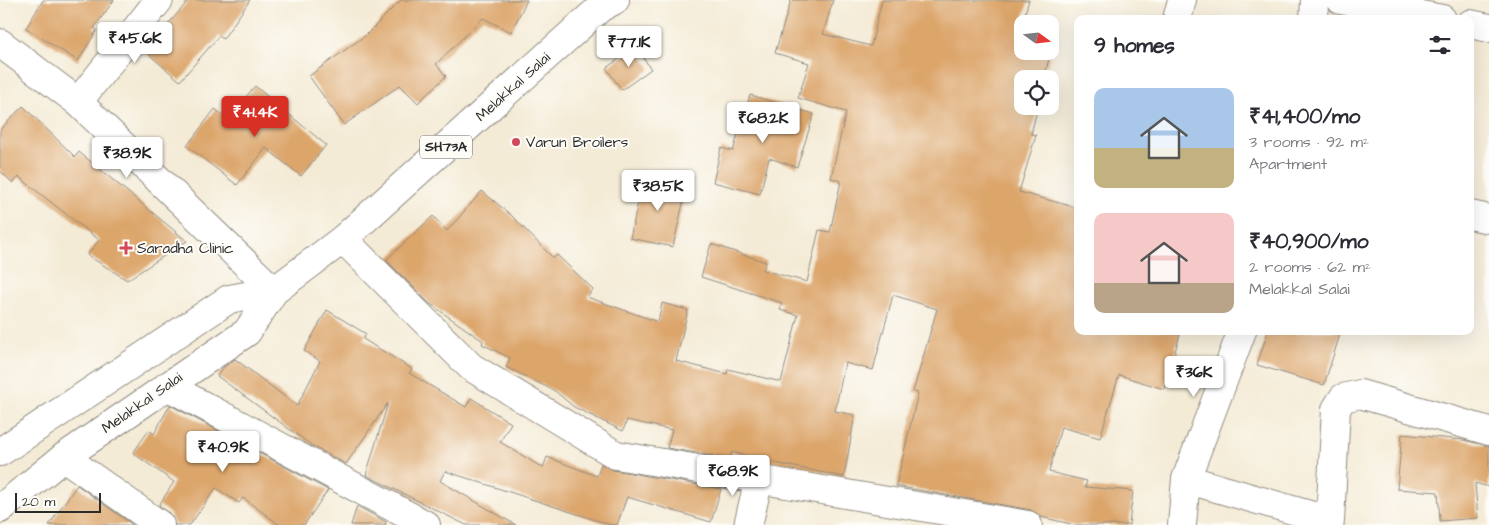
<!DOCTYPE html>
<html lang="en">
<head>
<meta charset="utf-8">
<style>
  body { margin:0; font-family:"Architects Daughter",sans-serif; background:#f7f7f7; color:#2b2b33; height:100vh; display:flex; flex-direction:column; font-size:19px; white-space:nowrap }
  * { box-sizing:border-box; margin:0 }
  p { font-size:16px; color:#7c7c81 }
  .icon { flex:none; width:28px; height:28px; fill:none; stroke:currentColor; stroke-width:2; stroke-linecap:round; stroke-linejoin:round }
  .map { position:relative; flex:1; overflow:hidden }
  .side { position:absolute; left:1074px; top:15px; width:400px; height:320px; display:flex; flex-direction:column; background:#fff; border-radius:10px; box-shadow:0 5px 20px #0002 }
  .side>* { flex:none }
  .needle { width:32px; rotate:105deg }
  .fabs { position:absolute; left:1014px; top:15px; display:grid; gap:10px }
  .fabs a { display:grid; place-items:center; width:45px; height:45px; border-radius:10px; background:#fff; box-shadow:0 5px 20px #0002; font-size:25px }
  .scale { position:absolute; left:15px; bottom:12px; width:86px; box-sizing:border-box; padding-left:5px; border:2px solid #2b2b2b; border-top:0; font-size:14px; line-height:18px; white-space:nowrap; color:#2b2b2b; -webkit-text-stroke:4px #fdfcf7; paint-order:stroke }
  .price { position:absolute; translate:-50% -42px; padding:0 11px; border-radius:5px; background:#fff; color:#222; font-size:16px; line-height:32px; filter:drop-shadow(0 1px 2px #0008) }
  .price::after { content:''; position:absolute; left:50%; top:30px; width:15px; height:11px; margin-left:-8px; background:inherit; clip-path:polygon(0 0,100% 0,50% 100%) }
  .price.current { background:#d93025; color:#fff }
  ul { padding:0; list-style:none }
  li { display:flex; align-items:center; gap:15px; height:125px; padding:0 20px }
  li span { display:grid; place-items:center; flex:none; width:140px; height:100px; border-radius:10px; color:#555 }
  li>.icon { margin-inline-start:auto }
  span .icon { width:60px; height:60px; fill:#fffc; stroke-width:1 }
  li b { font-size:21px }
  h2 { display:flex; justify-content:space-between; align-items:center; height:60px; padding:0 20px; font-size:21px }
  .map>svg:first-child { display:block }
</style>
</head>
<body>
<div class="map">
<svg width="1489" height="525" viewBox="0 0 1489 525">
  <rect width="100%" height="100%" fill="#fdfcf7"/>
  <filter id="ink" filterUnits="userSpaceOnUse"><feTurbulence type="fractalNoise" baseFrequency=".02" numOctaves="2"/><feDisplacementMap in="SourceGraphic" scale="10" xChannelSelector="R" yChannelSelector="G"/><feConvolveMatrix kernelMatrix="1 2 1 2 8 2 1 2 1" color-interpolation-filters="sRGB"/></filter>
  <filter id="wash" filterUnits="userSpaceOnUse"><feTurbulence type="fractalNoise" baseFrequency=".0096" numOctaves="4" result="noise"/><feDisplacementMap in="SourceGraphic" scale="20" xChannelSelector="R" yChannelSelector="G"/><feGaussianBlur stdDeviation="1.12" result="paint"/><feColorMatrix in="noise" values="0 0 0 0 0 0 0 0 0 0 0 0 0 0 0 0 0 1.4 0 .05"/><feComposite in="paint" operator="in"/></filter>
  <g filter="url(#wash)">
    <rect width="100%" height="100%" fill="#f4ebd6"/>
    <g id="blocks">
      <path fill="#dca56b" d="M43,0H114L94,28L97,30L78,61L26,28Z
        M189,0H250L223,39L219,36L180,81L145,51Z
        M401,0H527L511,32L483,18L436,64L446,76L418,103L400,85L344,125L309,76L366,35Z
        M791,0H833L823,34L871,46L882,0H1029L1017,38L1022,39V51H1050V46H1052L1044,79H1022V106H1038L1031,134L1036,135L1019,192L1078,208V331H1181L1164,389L1119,375L1100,438L1061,427L1049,472L1087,481L1085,487L1133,491L1129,525H1075L1041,517L1031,510L896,486L918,393L913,392L937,309L893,295L873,370L845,363L835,411L855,415L844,477L780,464L732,452L730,459L667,448L672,430L627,420L623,431L574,407L555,391L506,367L510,358L482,344L483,341L429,303L386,260L433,216L447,231L482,191L512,216L553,258L557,255L593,289L587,297L658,322L662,303L688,310L676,361L727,374L728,369L781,382L798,315L780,310L782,303L701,277L711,244L766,262L763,270L807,282L819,230L830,232L841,181L831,178L846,112L798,98L809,63L775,53Z
        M636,47L651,69L622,90L606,68Z
        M255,86L326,145L301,176L266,148L237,185L187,146L215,109L228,119Z
        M750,95L814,114L797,167L769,158L760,194L713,182L721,148L733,151Z
        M23,106L75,157L79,152L187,241L127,280L87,255L99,240L19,177L13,183L0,171V130Z
        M644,176L687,186L673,247L630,238Z
        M327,310L366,334L363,339L412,369L409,373L466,407L471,398L511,423L500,442L543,468L547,457L597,476L601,464L613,470L721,489L711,522L627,497L617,525H611L445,471L440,481L516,525H466L366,475L388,403L346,464L311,445L217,376L224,367L235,359L297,406L320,361L304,351Z
        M1268,331H1341L1324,385L1257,365Z
        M170,405L328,490L304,525H280L243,498L239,503L216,488L190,525H175L169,513L159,505L174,482L133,453L149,430L154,434Z
        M1402,434L1463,440L1489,446V487L1475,483L1478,518L1440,521L1438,492L1397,489Z
        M77,485L133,525H49Z
        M357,506L386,522L385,525H351Z"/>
    </g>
  </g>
  <g filter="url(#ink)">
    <use href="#blocks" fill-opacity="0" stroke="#908b80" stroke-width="1"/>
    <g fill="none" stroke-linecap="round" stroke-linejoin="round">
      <defs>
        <path id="minor" d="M1341,0L1442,19
          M1177,19L1182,0
          M1314,19L1315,0
          M1470,24L1489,28
          M78,102L159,0
          M1470,215L1489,219
          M343,239L471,367L616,455L1028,525
          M167,386L426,525
          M64,457L160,525
          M1186,479L1242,331
          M1330,521L1336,409L1343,398L1360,394L1489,431
          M748,525L759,479
          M1182,525L1186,479L1330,521L1329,525"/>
        <path id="tertiary" d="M0,43L78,102L274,291"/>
        <path id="primary" d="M0,452L229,299L274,291
          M0,509L64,457L247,332L274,291L343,239L600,8L615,0"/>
      </defs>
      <use href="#minor" stroke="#908b80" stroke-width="30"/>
      <use href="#tertiary" stroke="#908b80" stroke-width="30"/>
      <use href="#primary" stroke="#908b80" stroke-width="30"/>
      <use href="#minor" stroke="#fff" stroke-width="28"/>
      <use href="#tertiary" stroke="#fff" stroke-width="28"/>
      <use href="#primary" stroke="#fff" stroke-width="28"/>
    </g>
  </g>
  <g fill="#d1495b" stroke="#fdfcf7" stroke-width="2">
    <circle cx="516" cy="142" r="5"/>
    <path d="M123.5 240.5h5v5h5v5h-5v5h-5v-5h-5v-5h5z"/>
  </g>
  <g text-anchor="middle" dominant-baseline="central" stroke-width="4" stroke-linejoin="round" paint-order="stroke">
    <rect fill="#fdfcf7" stroke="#6a6a68" stroke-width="1" x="420" y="135.5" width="52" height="23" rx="4"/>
    <g font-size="14" font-weight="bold" fill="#2b2b2b">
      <text x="446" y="147">SH73A</text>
    </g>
    <g font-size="15" fill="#2b2b2b" stroke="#fdfcf7">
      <text transform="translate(513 87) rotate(-42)">Melakkal Salai</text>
      <text transform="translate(142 403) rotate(-35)">Melakkal Salai</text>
    </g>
    <g font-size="15" fill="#2b2b2b" stroke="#fdfcf7" text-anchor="start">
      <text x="526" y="142">Varun Broilers</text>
      <text x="137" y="248">Saradha Clinic</text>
    </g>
  </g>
</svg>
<div class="fabs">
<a><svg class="needle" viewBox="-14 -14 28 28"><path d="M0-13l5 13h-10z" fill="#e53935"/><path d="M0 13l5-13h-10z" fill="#7c7c81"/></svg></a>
<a><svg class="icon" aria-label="locate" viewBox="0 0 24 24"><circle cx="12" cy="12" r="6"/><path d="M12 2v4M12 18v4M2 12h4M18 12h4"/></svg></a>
</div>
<div class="scale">20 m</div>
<b class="price" style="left:135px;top:64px">₹45.6K</b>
<b class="price" style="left:629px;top:68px">₹77.1K</b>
<b class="price current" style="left:255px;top:138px">₹41.4K</b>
<b class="price" style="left:763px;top:144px">₹68.2K</b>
<b class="price" style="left:127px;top:179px">₹38.9K</b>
<b class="price" style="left:658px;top:212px">₹38.5K</b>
<b class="price" style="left:1194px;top:398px">₹36K</b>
<b class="price" style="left:223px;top:473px">₹40.9K</b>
<b class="price" style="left:733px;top:497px">₹68.9K</b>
<section class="side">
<h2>9 homes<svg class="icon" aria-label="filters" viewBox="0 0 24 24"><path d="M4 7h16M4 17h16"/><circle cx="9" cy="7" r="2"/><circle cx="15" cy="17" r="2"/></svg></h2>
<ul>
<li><span style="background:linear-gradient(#a9c7e8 60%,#c2b280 0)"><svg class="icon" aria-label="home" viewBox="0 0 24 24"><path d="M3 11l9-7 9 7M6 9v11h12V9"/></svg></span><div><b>₹41,400/mo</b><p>3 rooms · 92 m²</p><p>Apartment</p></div></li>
<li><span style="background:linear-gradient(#f6c9c9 70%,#b9a48a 0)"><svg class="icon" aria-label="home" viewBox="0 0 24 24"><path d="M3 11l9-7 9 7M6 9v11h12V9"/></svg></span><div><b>₹40,900/mo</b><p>2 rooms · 62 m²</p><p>Melakkal Salai</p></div></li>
</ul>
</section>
</div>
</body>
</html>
